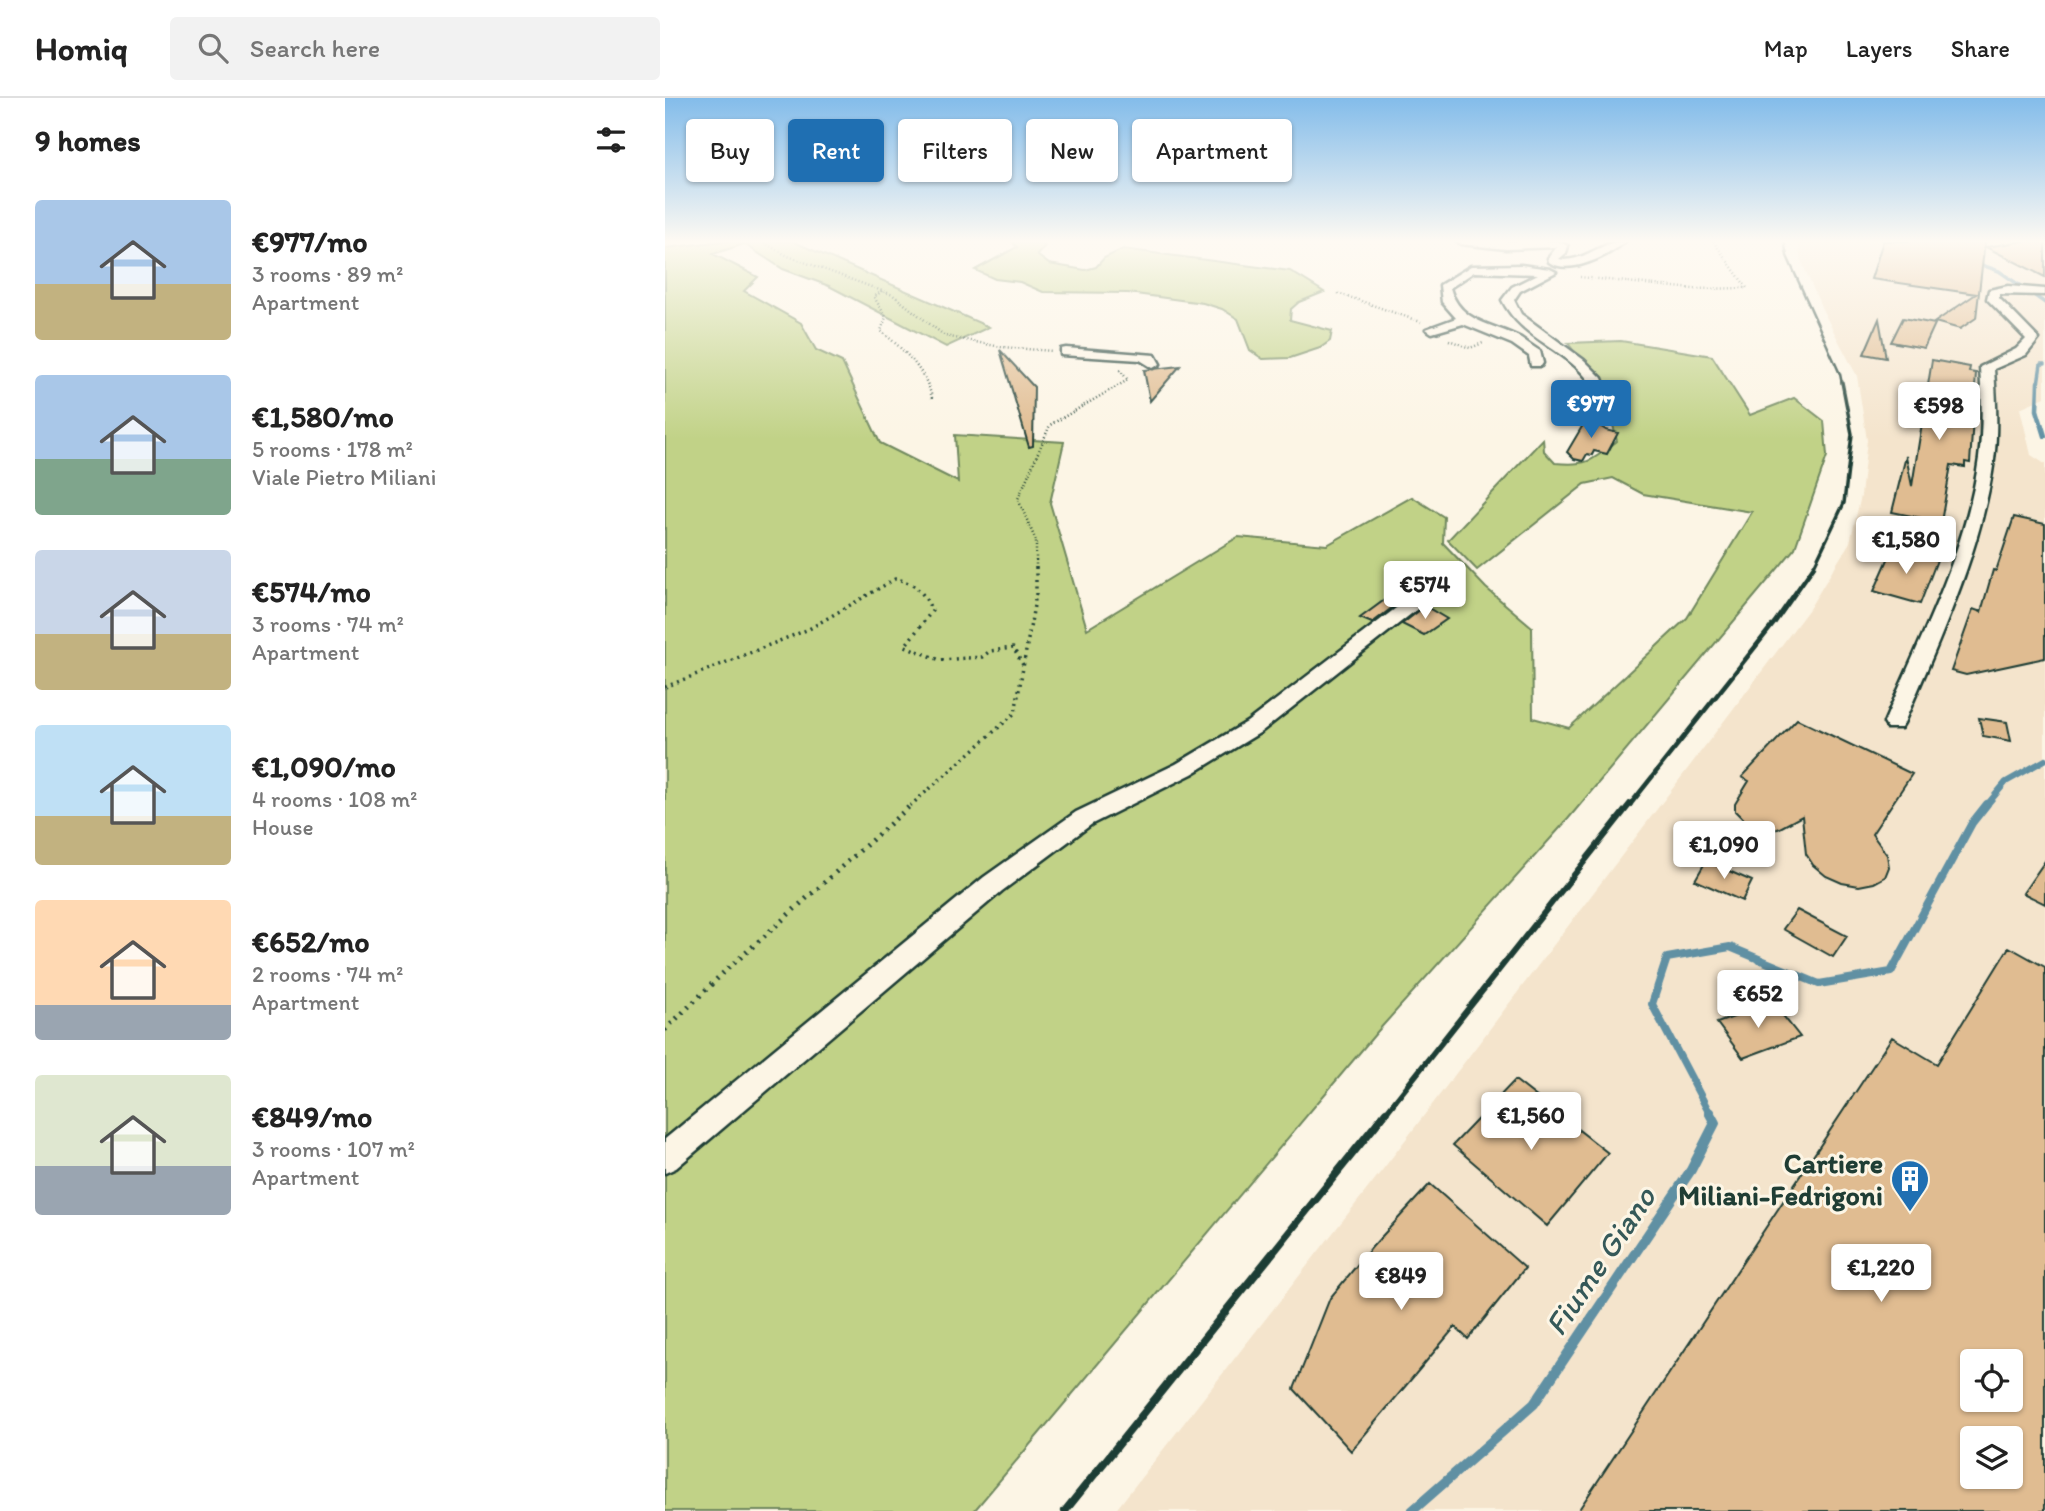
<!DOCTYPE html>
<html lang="en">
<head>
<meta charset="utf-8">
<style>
  body { margin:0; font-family:Itim,sans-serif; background:#f2f2f2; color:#222; height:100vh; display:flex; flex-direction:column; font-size:26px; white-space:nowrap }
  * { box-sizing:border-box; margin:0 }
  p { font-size:23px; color:#767676 }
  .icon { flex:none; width:38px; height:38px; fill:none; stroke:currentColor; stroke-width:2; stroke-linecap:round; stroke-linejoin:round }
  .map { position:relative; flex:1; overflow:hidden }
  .sheet { display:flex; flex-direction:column; background:#fff; width:665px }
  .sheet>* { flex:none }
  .guide { position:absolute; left:21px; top:21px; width:665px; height:63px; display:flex; gap:14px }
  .fabs { position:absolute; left:1295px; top:1251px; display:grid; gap:14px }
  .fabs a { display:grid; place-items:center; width:63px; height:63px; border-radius:7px; background:#fff; box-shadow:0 2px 5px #0004; font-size:35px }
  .price { position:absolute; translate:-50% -60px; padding:0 16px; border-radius:7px; background:#fff; color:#222; font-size:23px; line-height:46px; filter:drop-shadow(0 2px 4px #0008) }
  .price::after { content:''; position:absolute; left:50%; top:42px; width:21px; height:16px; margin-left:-10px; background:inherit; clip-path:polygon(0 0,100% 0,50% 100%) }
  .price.selected { background:#1f6fb2; color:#fff }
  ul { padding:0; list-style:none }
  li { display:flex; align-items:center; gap:21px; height:175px; padding:0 35px }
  li span { display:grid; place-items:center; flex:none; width:196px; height:140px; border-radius:7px; color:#555 }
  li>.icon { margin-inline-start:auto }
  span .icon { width:84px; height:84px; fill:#fffc; stroke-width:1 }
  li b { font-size:30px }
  h2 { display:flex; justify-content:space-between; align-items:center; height:84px; padding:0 35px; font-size:30px }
  .pill { padding:0 24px; border-radius:7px; background:#fff; box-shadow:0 2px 5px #0004; font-size:24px; line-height:63px }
  .pill.selected { background:#1f6fb2; color:#fff }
  header { display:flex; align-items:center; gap:42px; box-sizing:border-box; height:98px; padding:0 35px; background:#fff; border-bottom:2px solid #e0e0e0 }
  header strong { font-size:33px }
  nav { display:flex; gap:38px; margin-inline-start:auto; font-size:24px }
  .search { width:490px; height:63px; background:#f2f2f2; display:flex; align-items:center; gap:18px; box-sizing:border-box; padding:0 24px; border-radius:7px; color:#767676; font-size:26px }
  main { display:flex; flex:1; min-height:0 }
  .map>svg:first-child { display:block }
</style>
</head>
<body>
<header>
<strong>Homiq</strong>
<div class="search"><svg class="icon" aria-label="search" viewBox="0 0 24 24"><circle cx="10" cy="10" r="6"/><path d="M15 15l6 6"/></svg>Search here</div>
<nav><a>Map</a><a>Layers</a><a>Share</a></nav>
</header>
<main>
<section class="sheet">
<h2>9 homes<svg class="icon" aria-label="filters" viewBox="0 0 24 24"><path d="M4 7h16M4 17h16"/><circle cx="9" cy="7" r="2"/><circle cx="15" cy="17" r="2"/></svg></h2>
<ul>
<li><span style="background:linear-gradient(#a9c7e8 60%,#c2b280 0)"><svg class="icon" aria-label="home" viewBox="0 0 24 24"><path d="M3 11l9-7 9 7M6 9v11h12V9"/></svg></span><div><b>€977/mo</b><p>3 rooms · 89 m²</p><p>Apartment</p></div></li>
<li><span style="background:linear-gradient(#a9c7e8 60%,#7fa58c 0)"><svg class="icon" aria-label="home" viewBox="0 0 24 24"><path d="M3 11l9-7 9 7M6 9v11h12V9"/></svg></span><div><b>€1,580/mo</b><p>5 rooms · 178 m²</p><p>Viale Pietro Miliani</p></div></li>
<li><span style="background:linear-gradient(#c9d6e8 60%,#c2b280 0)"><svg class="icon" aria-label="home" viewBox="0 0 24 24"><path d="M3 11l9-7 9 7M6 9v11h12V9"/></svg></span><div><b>€574/mo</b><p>3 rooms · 74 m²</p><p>Apartment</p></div></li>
<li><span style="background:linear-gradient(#bfe0f5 65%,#c2b280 0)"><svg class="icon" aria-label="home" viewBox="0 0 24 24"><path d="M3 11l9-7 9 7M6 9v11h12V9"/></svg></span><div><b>€1,090/mo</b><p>4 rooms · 108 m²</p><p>House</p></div></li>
<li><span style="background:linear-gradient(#ffd9b3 75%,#9aa5b1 0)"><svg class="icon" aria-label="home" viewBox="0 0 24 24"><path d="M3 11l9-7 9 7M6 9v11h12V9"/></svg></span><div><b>€652/mo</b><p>2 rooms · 74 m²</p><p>Apartment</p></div></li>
<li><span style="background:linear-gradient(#dfe7d0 65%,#9aa5b1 0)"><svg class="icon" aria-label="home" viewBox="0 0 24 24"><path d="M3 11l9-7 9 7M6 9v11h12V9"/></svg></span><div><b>€849/mo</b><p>3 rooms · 107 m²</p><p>Apartment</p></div></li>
</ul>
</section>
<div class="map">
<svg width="1380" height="1413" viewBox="0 0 1380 1413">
  <rect width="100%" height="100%" fill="#fcf5e5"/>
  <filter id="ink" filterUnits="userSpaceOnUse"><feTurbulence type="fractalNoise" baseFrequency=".0143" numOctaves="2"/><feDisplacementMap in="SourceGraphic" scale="14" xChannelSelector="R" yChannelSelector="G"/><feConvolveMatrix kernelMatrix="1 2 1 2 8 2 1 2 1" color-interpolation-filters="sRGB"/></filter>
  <g filter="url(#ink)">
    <path fill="#f4e4cc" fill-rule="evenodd" d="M1133,143H1380V299L1355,310L1366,357L1380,366V1413H450L722,1066L1110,556L1144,511L1185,444L1196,398L1202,342L1192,278L1157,211L1135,160ZM1307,1264H1346V1302H1307ZM1307,1340H1346V1379H1307Z"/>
    <path fill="#c1d287" stroke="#70885e" stroke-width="2" d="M59,143H127L324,229L281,249L164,188L118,171L79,146L48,156L93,179L79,193L136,225L151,252L177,264L215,345L293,384L290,337L399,344L385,405L422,531L573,439L662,447L747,399L779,419L778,445L821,490L867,529L868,620L904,630L1022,520L1087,414L978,396L948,380L920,386L812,472L783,442L878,341L879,353L890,365C923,368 927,363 952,343L940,295L903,245L956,243L1047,258L1085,317L1129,300L1159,323L1162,358L1130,450L903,721L712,934L309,1413H0V150Z
      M346,143H373L380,148L372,157L384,166L420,172L431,169L439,160L458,151L625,173L659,194L634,204L626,211L625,222L667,233L665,243L655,250L625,260L598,261L585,252L573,221L557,211L538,205L463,195L378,194L355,184L330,181L310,172L352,149Z"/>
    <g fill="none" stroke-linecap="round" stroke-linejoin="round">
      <path stroke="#6190a3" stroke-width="3.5" d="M1308,164L1334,173L1380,205
        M1373,286L1376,266H1380"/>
      <path stroke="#6190a3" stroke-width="4.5" d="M1373,284L1372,312L1380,338"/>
      <path stroke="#6190a3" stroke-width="6" d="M1321,708L1341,684L1380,662"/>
      <path stroke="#6190a3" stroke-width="8" d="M1045,1016L987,906L1002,860L1065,849L1154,886L1226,874L1307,725L1322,706"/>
      <path stroke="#6190a3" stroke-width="10" d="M747,1413L869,1306L1026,1072L1050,1025L1044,1014"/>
    </g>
    <path fill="#e0bc91" stroke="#1f3d34" stroke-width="2" fill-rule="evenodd" d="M1218,143H1320L1311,220L1295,231L1270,224L1311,196L1206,181Z
      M1359,143H1380V179L1321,149Z
      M1238,220L1270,226L1259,250L1226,244Z
      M1214,221L1221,260L1199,256Z
      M335,252L369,289L368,348L364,349Z
      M1267,262L1305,269L1304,274L1311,275L1305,365L1300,364V369L1286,367L1276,424L1227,414L1241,358L1247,388Z
      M515,268L485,303L479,272Z
      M911,290L926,296L910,318L891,314Z
      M928,310L932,326L941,332L953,335L942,356L929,353L927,357L922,356L918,363L909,361L902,354Z
      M1349,419L1380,426V560L1301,577L1286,573L1308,511L1316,514L1328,472L1331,473Z
      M1228,450L1272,462L1255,506L1209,493Z
      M729,495L740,500L707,525L695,520Z
      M760,508L782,521L759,537L737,526Z
      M1314,620L1342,624L1346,643L1318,638Z
      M1132,621L1247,676L1207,736L1222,757L1224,769L1220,779L1209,785L1194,788L1177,785L1161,778L1148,767L1141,756L1137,718L1113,731L1104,732L1083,726L1070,713V706L1084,683L1077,679Z
      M1041,763L1087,783L1077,803L1030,782Z
      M1380,763V806L1358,795Z
      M1132,812L1182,838L1168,859L1118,831Z
      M1344,849L1380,869V1413H913L1227,939L1272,966ZM1307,1264H1346V1302H1307ZM1307,1340H1346V1379H1307Z
      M1108,905L1135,939L1078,960L1052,925Z
      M850,982L943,1055L882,1128L788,1047Z
      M765,1086L860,1170L803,1241L790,1229L686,1353L629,1291L665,1200L707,1149Z"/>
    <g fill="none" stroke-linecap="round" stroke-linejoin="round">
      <defs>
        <path id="minor" d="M791,143H893L903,148L901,155L894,161C918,166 937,142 961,143C944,158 904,178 884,164L883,160L892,149L841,151L796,146Z
          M856,167L885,171L891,174L855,193L849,202L856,216L919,262L937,280L947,309L944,324H934C929,312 933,295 924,283C900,250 856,241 837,202L847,189L873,176L809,174L785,190C795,225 827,225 856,240C862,244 868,249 875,253L878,265L876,268H866L864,258L847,246L798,226L767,235L761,231L791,220L777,204L775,187L806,168Z
          M1343,188L1380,191V197L1334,196V200L1374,241L1361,257L1329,271C1331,301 1333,331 1329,362C1316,454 1275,540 1239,625L1236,630H1222L1219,625C1255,540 1302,452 1314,360C1318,329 1317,300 1315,269L1351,251L1361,241L1322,201L1324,192Z
          M401,250L490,257L495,266L488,270L475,262L396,257V251Z
          M754,496L760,497L763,501L760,505L596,634L527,676L427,726L337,793L11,1070L0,1075V1041L319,779L411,714L511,666L582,624L748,497Z"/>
      </defs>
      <use href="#minor" stroke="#1f3d34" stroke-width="5"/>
      <path stroke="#1f3d34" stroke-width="2.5" stroke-dasharray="1 2.5" stroke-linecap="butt" d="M96,143L123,158L228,197L280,238L336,249L388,253
        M915,179L1028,191L1082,190L1048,143
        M217,193L209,199L221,219L216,233C237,250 261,272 267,300
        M673,195L756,224
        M784,242L805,250L818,245
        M371,470V443L353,401L385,327L463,282L453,270"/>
      <path stroke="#1f3d34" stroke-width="3.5" stroke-dasharray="2 4.5" stroke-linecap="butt" d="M0,589L144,531L230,481C250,484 259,495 267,513L240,548L275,562L317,559L325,553L348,550L358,567
        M245,708L350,615L371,496V468"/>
      <path stroke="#1f3d34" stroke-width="5" stroke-dasharray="2 6" stroke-linecap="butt" d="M0,932L57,876L247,706"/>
      <use href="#minor" fill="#fcf5e5" fill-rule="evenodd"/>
      <path stroke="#1f3d34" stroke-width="2.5" d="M1119,143L1122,158L1175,276L1177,286"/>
      <path stroke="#1f3d34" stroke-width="3.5" d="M1148,470L1179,405L1187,336L1177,284"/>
      <path stroke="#1f3d34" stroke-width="4.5" d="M964,708L1110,524L1149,468"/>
      <path stroke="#1f3d34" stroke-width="6" d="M720,1016L965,706"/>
      <path stroke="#1f3d34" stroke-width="8" d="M400,1413L721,1014"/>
    </g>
  </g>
  <linearGradient id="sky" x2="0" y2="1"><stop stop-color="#83bcea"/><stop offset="0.42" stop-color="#fefaf3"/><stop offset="1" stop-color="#fefaf3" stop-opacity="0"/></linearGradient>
  <rect width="1380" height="341" fill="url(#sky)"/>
  <defs>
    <symbol id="building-pin" viewBox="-11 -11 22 30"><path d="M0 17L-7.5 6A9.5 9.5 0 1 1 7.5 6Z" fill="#1f6fb2" stroke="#fcf5e5"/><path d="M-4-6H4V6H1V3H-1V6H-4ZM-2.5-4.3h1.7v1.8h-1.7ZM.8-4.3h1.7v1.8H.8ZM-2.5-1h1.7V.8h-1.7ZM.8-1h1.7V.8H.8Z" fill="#fff"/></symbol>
  </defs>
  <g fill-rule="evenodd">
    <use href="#building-pin" x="1223" y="1059" width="44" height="60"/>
  </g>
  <g text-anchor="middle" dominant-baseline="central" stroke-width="6" stroke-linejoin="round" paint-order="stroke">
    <g font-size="28" font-weight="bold" fill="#1f3d34" stroke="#fcf5e5" text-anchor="end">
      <text x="1218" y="1065">Cartiere<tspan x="1218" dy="32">Miliani-Fedrigoni</tspan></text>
    </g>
    <g font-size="32" font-style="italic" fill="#355959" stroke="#fcf5e5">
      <text transform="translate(935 1163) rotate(-56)">Fiume Giano</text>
    </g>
  </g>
</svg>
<div class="fabs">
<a><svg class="icon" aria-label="locate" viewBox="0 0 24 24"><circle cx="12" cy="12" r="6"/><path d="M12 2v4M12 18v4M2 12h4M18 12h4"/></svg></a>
<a><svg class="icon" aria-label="layers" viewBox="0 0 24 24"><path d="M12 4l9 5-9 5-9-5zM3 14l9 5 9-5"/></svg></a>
</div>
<b class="price selected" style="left:926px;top:342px">€977</b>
<b class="price" style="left:1274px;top:344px">€598</b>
<b class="price" style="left:1241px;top:478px">€1,580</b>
<b class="price" style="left:760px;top:523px">€574</b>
<b class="price" style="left:1059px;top:783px">€1,090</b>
<b class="price" style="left:1093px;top:932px">€652</b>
<b class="price" style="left:866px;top:1054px">€1,560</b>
<b class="price" style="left:1216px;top:1206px">€1,220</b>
<b class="price" style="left:736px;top:1214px">€849</b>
<div class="guide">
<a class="pill">Buy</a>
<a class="pill selected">Rent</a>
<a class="pill">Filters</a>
<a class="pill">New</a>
<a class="pill">Apartment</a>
</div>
</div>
</main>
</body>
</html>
